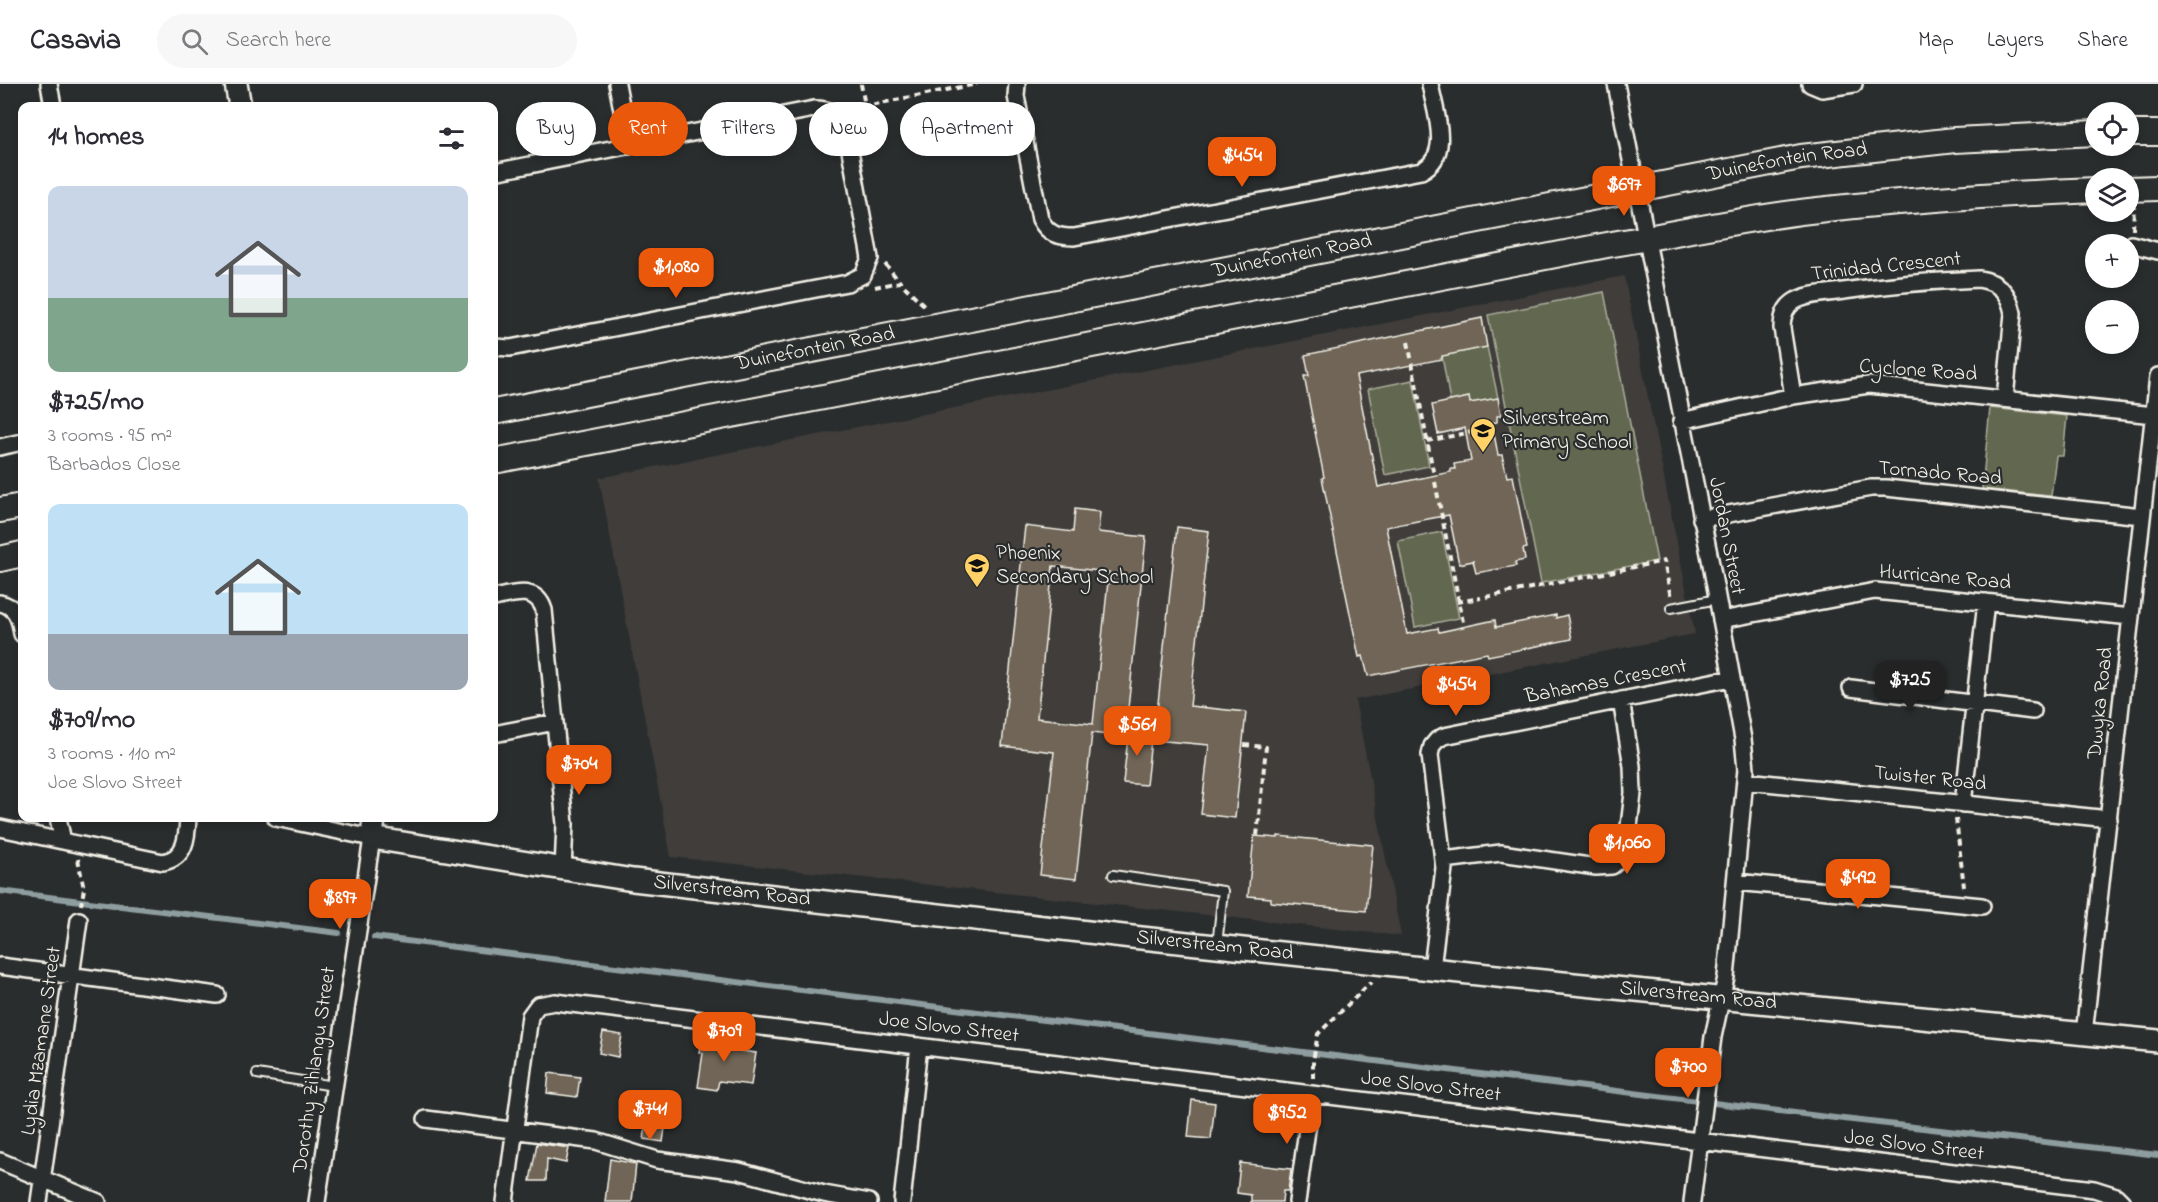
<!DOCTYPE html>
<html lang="en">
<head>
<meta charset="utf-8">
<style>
  body { margin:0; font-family:"Indie Flower",sans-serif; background:#f7f7f7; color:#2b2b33; height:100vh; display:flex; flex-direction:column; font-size:22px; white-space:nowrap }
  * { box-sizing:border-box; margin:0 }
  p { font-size:20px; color:#7c7c81 }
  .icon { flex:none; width:33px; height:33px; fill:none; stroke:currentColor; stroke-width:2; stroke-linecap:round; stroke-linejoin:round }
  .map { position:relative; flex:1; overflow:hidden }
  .side { position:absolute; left:18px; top:18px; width:480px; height:720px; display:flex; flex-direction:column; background:#fff; border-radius:12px; box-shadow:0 3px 9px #0003 }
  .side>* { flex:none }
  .hud { position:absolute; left:516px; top:18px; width:570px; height:54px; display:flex; gap:12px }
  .tools { position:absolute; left:2085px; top:18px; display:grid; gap:12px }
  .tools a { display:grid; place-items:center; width:54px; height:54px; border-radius:50%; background:#fff; box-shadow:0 3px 9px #0003; font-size:30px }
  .price { position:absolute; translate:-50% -51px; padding:0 14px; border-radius:12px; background:#ea580c; color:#fff; font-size:20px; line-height:39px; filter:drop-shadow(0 2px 3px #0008) }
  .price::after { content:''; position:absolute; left:50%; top:36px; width:18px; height:14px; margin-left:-9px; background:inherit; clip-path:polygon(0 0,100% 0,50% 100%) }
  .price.selected { background:#222; color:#fff }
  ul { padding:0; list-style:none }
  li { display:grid; align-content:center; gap:12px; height:318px; padding:0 30px }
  li span { display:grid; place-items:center; height:186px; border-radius:12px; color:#555 }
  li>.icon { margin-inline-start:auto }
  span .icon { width:108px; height:108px; fill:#fffc; stroke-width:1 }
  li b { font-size:26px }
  h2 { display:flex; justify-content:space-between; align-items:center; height:72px; padding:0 30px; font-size:26px }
  .pill { padding:0 21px; border-radius:27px; background:#fff; box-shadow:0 3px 9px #0003; font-size:21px; line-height:54px }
  .pill.selected { background:#ea580c; color:#fff }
  header { display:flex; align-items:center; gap:36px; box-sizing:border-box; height:84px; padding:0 30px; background:#fff; border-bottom:2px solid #e1e1e2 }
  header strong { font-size:28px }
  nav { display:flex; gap:33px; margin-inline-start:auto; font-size:21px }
  .search { width:420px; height:54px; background:#f7f7f7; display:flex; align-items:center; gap:15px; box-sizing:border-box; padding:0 21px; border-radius:33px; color:#7c7c81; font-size:22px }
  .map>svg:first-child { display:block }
</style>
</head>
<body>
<header>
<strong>Casavia</strong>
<div class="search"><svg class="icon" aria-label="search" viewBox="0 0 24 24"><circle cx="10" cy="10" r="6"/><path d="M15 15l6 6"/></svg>Search here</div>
<nav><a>Map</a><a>Layers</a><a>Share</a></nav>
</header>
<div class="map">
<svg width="2158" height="1118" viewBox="0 0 2158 1118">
  <rect width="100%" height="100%" fill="#2a2d2e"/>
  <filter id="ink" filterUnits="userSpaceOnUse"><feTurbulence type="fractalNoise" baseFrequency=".0167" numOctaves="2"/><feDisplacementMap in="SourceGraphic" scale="12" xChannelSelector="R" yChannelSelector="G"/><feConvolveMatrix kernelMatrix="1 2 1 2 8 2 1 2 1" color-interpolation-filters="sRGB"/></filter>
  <g filter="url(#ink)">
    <path fill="#3f3e3a" d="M1624,192L1695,550L1355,616L1401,852L671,773L599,394Z"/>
    <path fill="#62684f" stroke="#abac9c" stroke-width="1.5" d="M1604,208L1657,477L1541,499L1488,231Z
      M1487,263L1498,314L1470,319L1450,317L1442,272Z
      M1413,296L1429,382L1385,391L1368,305Z
      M1990,324L2067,332L2063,372H2056L2051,412L1982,405Z
      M1442,448L1459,534L1415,543L1398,457Z"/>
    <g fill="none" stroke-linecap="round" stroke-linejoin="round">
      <path stroke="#8e9d9f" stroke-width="6" d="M0,807L339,849
        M374,853L1835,1034L2158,1071"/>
    </g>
    <path fill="#6f6556" stroke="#f4f1e8" stroke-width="1.5" fill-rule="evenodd" d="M1482,234L1487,263L1442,272V275L1356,292L1378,403L1451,388V385H1455L1454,380L1471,377L1465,344L1438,350L1432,321L1469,313L1470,319L1498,314L1501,331L1497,332V338L1492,339L1498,371H1502L1507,393L1513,392L1527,464L1523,465L1525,476L1515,478L1516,482L1476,489L1473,477L1459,480L1449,431L1386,443L1407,550L1438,544L1439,548L1495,536L1496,543L1556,531V534L1567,531L1572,555L1488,572L1487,569L1368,592L1363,572L1359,573L1322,394L1324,393L1304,292H1309L1305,271Z
      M1075,425L1100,428L1098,448L1146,453L1125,653L1092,649L1076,795L1040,791L1054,668L1002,662L1025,442L1073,448ZM1053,482L1109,488L1093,640L1037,634Z
      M1177,443L1209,447L1190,622L1246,628L1235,734L1201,730L1209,661L1154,656Z
      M1129,644L1152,647L1146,701L1123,699Z
      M1254,752L1278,754V752L1373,761L1366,827L1271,818V814L1248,812Z
      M603,948L622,951L618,973L599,969Z
      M703,949L728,954L727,965L756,969L751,1001L719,997L717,1006L698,1003L703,969L699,968Z
      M549,989L580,993L577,1013L547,1009Z
      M650,1013L669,1016L663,1058L644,1055Z
      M1192,1016L1215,1019L1211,1055L1188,1053Z
      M537,1059L569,1064L566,1079L547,1075L546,1097H530Z
      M610,1075L636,1080L632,1118H605Z
      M1240,1079L1291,1085L1288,1107H1283L1282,1118H1251V1111L1237,1109Z"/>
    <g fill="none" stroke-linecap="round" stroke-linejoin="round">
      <defs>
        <path id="lane" d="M1671,524L1717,515
          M1113,791L1223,807L1217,861
          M257,990L334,1002"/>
        <path id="street" d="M49,0L53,22
          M617,0L629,62
          M1017,0L1016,12L1040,135C1048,150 1057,153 1074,153L1421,87C1453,71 1435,28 1430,0
          M1616,0L1711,480L1743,655L1746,685L1726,893L1713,953L1692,1118
          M1810,0L1822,5L1854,0
          M494,88L814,25C830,25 840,29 846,45L870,174L863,191L847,199L510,264L494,263
          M2131,160L2158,167
          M1793,312L1782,244C1782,233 1785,223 1795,217C1807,210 1823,210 1836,208C1883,201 1931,197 1979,195C1999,198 2009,209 2013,229L2005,315
          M1681,337L1793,312L1869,301L2154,331
          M0,363L22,358
          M1701,435L1871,404H1886L2142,432
          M494,514C513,510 536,501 544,526L565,740L563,786
          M0,519C16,522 20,535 22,550
          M1721,536L1875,507L2131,533
          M1851,604L2033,627
          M494,650L555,638
          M1747,697L2109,735
          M1963,720L1986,518
          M58,734L63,757
          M276,734L372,754L317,1118
          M0,744L163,778C186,774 187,753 188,734
          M1444,776L1501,769L1596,783L1612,782L1618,777L1624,768L1627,759L1633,709L1632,682L1621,616
          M1736,798L1982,822
          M0,882L217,911
          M1432,885L1444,784L1430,671L1432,662L1437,656L1444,652L1731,594
          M2084,950L2158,292
          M426,1035L596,1057L657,1076L739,1087L824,1110L869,1118
          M0,1077L98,1118
          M39,1118L79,836
          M505,1118L530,932L538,921L555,918L2094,1105L2116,1112L2122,1118
          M902,1118L919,962
          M1297,1118L1312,1010"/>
        <g id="secondary">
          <path d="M236,0L240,22"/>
          <path id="s1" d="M374,734L372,754L633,796L1132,853L1543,897L2158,957"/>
        </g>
        <g id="primary">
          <path d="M2128,49H2158"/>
          <path d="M2128,105L2158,104"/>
          <path id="s2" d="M494,328L1801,73L1955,56L2096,49"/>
          <path d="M494,377L1607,161C1674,150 1742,135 1809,127C1904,116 2000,110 2096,106"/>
          <path d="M0,426L22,422"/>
          <path d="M0,475L22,470"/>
        </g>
      </defs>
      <use href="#lane" stroke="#f4f1e8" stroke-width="12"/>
      <use href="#street" stroke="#f4f1e8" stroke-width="20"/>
      <use href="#secondary" stroke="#f4f1e8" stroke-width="26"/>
      <use href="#primary" stroke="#f4f1e8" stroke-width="28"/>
      <path stroke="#f4f1e8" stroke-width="4" stroke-dasharray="6 4.5" stroke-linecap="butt" d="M861,0L865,22
        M854,28L865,22L977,0
        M2133,145L2134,123
        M885,180L900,198
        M875,203L900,198L925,222
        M1408,258L1434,392
        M1427,357L1487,345
        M1435,398L1464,543
        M1486,513L1664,477L1671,514
        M1457,518L1481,514
        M1244,661L1266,663L1257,752
        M1956,735L1964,803
        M78,775L84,805L81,821
        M1313,994V977L1318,950L1371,898"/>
      <use href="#lane" stroke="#2a2d2e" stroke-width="8"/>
      <use href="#street" stroke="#2a2d2e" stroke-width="15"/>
      <use href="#secondary" stroke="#2a2d2e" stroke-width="21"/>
      <use href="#primary" stroke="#2a2d2e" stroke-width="24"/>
    </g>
  </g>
  <defs>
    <symbol id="school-pin" viewBox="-11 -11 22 30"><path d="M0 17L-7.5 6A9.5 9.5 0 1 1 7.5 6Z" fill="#ffd166" stroke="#2a2d2e"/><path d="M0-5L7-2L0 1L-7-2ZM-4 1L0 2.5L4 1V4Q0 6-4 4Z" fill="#111"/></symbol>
  </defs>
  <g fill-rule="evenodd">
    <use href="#school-pin" x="1468" y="332" width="30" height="40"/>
    <use href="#school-pin" x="962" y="467" width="30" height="40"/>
  </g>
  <g text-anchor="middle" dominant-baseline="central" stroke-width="4.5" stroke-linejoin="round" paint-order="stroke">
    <g font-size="21" fill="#f4f1e8" stroke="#2a2d2e">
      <text stroke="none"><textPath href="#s2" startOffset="1317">Duinefontein Road</textPath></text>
      <text stroke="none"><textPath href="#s2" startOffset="813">Duinefontein Road</textPath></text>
      <text transform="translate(1886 183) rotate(-6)">Trinidad Crescent</text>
      <text stroke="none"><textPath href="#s2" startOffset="327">Duinefontein Road</textPath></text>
      <text transform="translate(1918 287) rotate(4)">Cyclone Road</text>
      <text transform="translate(1940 390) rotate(5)">Tornado Road</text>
      <text transform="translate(1726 452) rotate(79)">Jordan Street</text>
      <text transform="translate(1945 494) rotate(5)">Hurricane Road</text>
      <text transform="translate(1606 598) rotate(-11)">Bahamas Crescent</text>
      <text transform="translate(2101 619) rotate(-84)">Dwyka Road</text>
      <text transform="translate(1930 695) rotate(6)">Twister Road</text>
      <text stroke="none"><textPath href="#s1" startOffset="384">Silverstream Road</textPath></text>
      <text stroke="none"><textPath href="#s1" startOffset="870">Silverstream Road</textPath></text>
      <text stroke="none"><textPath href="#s1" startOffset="1356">Silverstream Road</textPath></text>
      <text transform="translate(949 944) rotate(7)">Joe Slovo Street</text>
      <text transform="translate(42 957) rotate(-82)">Lydia Mzamane Street</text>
      <text transform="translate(315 986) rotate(-82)">Dorothy Zihlangu Street</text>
      <text transform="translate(1431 1003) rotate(7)">Joe Slovo Street</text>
      <text transform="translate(1914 1062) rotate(7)">Joe Slovo Street</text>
    </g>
    <g font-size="21" fill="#f4f1e8" stroke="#2a2d2e" text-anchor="start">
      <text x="1502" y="335">Silverstream<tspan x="1502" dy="24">Primary School</tspan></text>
      <text x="996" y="470">Phoenix<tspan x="996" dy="24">Secondary School</tspan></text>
    </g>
  </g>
</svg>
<div class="tools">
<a><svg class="icon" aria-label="locate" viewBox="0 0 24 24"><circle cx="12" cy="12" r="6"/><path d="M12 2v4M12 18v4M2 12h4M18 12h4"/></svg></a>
<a><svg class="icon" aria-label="layers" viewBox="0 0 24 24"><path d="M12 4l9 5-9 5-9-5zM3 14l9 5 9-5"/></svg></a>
<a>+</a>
<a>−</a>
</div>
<b class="price" style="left:1242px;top:104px">$454</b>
<b class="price" style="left:1624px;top:133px">$697</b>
<b class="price" style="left:676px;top:215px">$1,080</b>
<b class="price selected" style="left:1910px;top:628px">$725</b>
<b class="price" style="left:1456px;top:633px">$454</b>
<b class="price" style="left:1137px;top:673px">$561</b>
<b class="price" style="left:579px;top:712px">$704</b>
<b class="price" style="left:1627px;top:791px">$1,060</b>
<b class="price" style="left:1858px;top:826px">$492</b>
<b class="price" style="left:340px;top:846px">$897</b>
<b class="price" style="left:724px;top:979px">$709</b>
<b class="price" style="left:1688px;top:1015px">$700</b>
<b class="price" style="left:650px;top:1057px">$741</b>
<b class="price" style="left:1287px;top:1061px">$952</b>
<div class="hud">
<a class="pill">Buy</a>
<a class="pill selected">Rent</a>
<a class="pill">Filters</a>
<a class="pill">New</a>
<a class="pill">Apartment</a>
</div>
<section class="side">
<h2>14 homes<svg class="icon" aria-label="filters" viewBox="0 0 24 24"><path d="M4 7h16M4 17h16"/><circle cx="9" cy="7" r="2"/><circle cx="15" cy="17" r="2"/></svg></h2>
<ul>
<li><span style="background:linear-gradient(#c9d6e8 60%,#7fa58c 0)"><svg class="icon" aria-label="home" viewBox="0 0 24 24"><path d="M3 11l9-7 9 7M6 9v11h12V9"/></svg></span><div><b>$725/mo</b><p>3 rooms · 95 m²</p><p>Barbados Close</p></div></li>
<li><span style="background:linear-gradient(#bfe0f5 70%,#9aa5b1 0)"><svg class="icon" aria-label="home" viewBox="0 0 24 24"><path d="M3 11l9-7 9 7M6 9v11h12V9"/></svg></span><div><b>$709/mo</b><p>3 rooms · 110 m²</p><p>Joe Slovo Street</p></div></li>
</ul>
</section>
</div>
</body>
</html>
